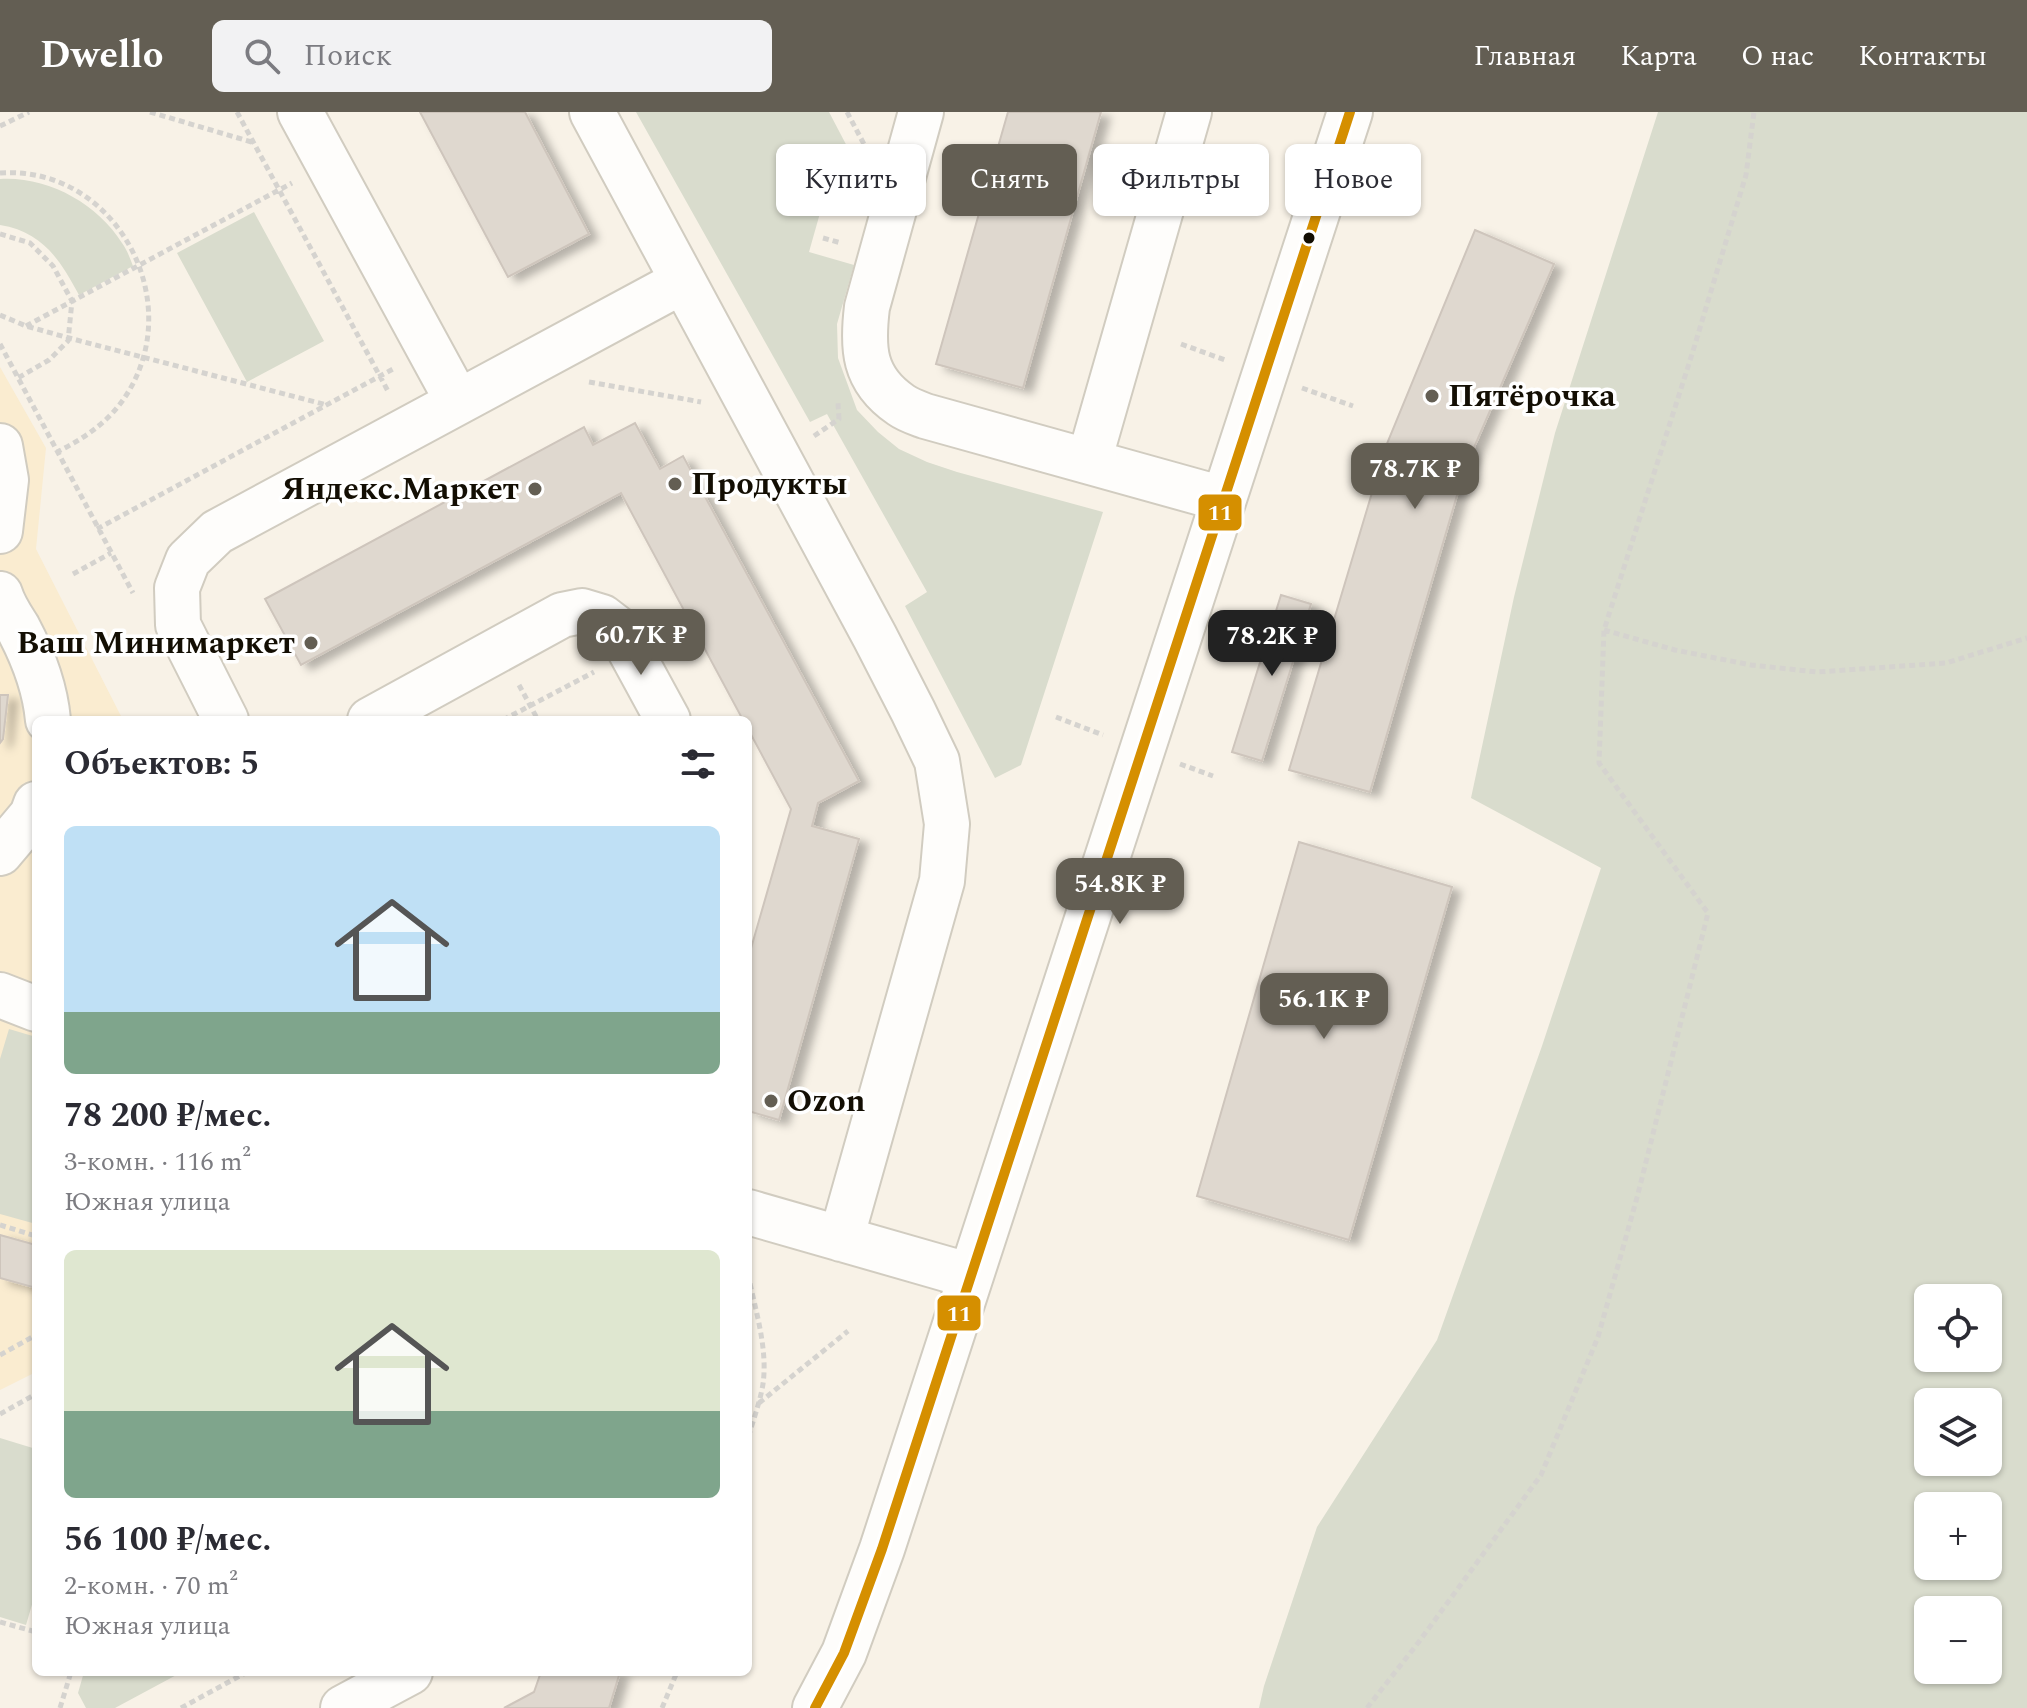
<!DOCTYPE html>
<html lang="ru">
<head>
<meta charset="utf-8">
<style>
  body { margin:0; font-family:Spectral,serif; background:#f2f2f3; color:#2b2b33; height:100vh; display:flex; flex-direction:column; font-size:30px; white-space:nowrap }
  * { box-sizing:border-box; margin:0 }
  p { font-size:26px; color:#7c7c81 }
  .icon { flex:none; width:44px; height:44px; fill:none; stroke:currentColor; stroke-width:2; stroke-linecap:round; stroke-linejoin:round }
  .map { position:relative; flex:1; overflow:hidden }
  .sheet { position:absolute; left:32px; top:604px; width:720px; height:960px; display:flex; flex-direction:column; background:#fff; border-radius:12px; box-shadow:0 2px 6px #0004 }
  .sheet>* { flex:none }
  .guide { position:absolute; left:776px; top:32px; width:760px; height:72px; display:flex; gap:16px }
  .buttons { position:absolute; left:1914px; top:1172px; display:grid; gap:16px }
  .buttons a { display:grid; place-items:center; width:88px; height:88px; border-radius:12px; background:#fff; box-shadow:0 2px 6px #0004; font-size:40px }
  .price { position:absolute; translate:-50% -68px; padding:0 18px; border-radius:16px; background:#635e53; color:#fff; font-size:26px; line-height:52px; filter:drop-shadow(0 2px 4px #0008) }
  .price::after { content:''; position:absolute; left:50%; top:48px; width:24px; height:18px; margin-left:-12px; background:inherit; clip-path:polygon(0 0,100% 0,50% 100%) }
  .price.active { background:#222; color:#fff }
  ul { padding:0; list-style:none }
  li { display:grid; align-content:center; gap:16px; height:424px; padding:0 32px }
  li span { display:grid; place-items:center; height:248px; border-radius:12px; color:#555 }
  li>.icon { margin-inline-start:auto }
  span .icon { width:144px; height:144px; fill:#fffc; stroke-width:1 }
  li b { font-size:34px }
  h2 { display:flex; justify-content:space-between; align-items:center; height:96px; padding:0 32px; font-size:34px }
  .tag { padding:0 28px; border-radius:12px; background:#fff; box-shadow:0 2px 6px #0004; font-size:28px; line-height:72px }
  .tag.active { background:#635e53; color:#fff }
  header { display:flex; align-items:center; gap:48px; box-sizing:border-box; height:112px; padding:0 40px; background:#635e53; color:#fff }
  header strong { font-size:38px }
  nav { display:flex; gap:44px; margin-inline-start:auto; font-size:28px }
  .search { width:560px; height:72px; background:#f2f2f3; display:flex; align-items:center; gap:20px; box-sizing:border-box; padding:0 28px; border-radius:12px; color:#7c7c81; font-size:30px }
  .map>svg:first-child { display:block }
</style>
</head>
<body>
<header>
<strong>Dwello</strong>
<div class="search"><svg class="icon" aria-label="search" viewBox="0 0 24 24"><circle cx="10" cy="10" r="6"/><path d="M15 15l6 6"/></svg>Поиск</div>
<nav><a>Главная</a><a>Карта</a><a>О нас</a><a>Контакты</a></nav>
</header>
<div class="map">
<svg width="2027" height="1596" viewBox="0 0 2027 1596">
  <defs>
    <filter id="shadow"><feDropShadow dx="9" dy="5" stdDeviation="4" flood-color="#0004"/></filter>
  </defs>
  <rect width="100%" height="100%" fill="#f8f2e7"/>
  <path fill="#faecd0" d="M0,255L46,336L36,437L123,608H36V1260L0,1278Z"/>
  <path fill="#d9dccd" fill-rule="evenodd" d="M636,0H829L850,40L835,48L809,140L854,153L837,212L838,246L857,298L878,320L899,337L927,350L957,360L1103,400L1021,653L995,666L905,494L927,480L827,302L810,310Z
    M1658,0H2027V1596H1259L1264,1574L1317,1415L1437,1228L1542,934L1601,756L1471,686L1514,485L1555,321ZM1988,1186V1246H1928V1186ZM1928,1290H1988V1350H1928ZM1988,1394V1454H1928V1394ZM1988,1498V1558H1928V1498Z
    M0,67C47,64 97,91 122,131C127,138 130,146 133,154L79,183C60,148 43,120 0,113Z
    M254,100L324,229L247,270L177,141Z
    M9,917L36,925V1112L0,1102V947Z
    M0,1326L36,1337V1479L26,1513L0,1505Z
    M84,1560H182L115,1596H86L78,1581Z"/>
  <path fill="#dfd8cf" stroke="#cec5bc" stroke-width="2" filter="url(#shadow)" d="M420,0H525L589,122L508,165Z
    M1008,0H1101L1023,276L936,252Z
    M1475,118L1554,152L1465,356L1370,680L1289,658L1386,334Z
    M635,311L660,357L683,344L859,669L818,691L812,714L859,727L779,1008L748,999V847L791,697L748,617V608H743L621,381L301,553L265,487L584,315L593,333Z
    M1281,483L1311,492L1262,649L1232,640Z
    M0,583H8L3,627L0,631Z
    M1299,730L1452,775L1349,1128L1197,1084Z
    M0,1123L36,1133V1176L0,1166Z
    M541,1560H620L609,1596H504L534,1580Z"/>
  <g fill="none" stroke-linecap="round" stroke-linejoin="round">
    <defs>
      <path id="minor" d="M300,0L458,290
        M592,0L875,525L913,599L937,649L947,712L942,769L841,1127
        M921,0L867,195C862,236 863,267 901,293C908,298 917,301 925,304L1223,387
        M0,334L6,368L0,419
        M1089,349L1189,0
        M0,482C4,495 11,505 18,516C34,546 45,575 48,608
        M226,608L178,513L177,476L188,448L217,420L683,169
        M370,608L562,503L582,499L602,505L619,518L668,608
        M0,741L32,703L36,692
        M0,883L36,897
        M748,1100L971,1164
        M343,1596L410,1560
        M815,1596L844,1541L882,1437L1350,0"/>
    </defs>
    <use href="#minor" stroke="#d1ccc0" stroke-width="48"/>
    <path stroke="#d5d3cf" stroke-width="5" stroke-dasharray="6 4" stroke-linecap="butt" d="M150,0L255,31
      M237,0L389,281
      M847,0L866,36
      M0,14L29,0
      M0,61C112,53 185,182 130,277C113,307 87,325 57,340
      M0,122L30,131L53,154L72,189L68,229L49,248L18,266
      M823,126L841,131
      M0,203L26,214L69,226L327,293
      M26,214L292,71
      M0,232L133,481
      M1181,232L1225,248
      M589,270L701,290
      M1302,276L1353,294
      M814,324L839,307L838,291
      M97,417L393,257
      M73,462L111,441
      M1604,518L1675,538L1751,553L1817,560L1946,551L2027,526
      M519,573L538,608
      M1056,605L1103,623
      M503,608L594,560
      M1180,652L1213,664
      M0,1113L36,1124
      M748,1162C755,1197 768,1236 763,1272C760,1290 753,1309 748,1326
      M0,1243L36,1223
      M759,1291L848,1219
      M0,1302L36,1282
      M0,1510L36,1520
      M60,1596L71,1560
      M181,1596L247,1560
      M662,1596L677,1560
      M1367,1596L1418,1531L1541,1363L1598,1225L1638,1082L1708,801L1599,651L1604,518L1693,239L1746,63L1754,0"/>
    <use href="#minor" stroke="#fefdfb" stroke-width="44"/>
    <defs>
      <path id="bus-1" d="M815,1596L844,1541L882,1437L1350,0"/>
    </defs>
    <use href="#bus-1" stroke="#fff" stroke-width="16"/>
    <use href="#bus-1" stroke="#d58f00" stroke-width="10"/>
  </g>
  <circle fill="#130e03" stroke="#fff" stroke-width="3" cx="1309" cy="126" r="7"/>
  <g fill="#635e53" stroke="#fff" stroke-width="3">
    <circle cx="1432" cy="284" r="8"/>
    <circle cx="675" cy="372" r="8"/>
    <circle cx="535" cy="377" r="8"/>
    <circle cx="311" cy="531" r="8"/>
    <circle cx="771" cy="989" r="8"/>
  </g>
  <g text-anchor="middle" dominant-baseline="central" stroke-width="7" stroke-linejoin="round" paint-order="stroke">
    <g font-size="32" font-weight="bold" fill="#130e03" stroke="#fff" text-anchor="start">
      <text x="1448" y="284">Пятёрочка</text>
      <text x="691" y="372">Продукты</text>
      <text x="519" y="377" text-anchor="end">Яндекс.Маркет</text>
      <text x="295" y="531" text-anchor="end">Ваш Минимаркет</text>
      <text x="787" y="989">Ozon</text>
    </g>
  </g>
  <g stroke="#fff" stroke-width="3">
    <rect x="1197" y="381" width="46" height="39" rx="8" fill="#d58f00"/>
    <rect x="936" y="1182" width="46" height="38" rx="8" fill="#d58f00"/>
  </g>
  <g font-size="22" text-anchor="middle" font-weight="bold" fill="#fff">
    <text x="1220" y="408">11</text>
    <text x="959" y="1209">11</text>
  </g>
</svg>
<div class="buttons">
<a><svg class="icon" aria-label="locate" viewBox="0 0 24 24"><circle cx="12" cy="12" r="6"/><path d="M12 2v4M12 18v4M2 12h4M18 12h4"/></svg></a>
<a><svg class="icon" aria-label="layers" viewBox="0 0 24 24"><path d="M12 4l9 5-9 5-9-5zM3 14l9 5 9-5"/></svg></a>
<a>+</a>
<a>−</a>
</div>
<b class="price" style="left:1415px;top:399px">78.7K ₽</b>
<b class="price" style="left:641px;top:565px">60.7K ₽</b>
<b class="price active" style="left:1272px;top:566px">78.2K ₽</b>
<b class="price" style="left:1120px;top:814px">54.8K ₽</b>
<b class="price" style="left:1324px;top:929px">56.1K ₽</b>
<div class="guide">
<a class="tag">Купить</a>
<a class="tag active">Снять</a>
<a class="tag">Фильтры</a>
<a class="tag">Новое</a>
</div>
<section class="sheet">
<h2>Объектов: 5<svg class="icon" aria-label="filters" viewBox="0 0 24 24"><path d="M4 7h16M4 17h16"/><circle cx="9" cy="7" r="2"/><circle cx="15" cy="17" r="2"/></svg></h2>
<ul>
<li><span style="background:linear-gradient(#bfe0f5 75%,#7fa58c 0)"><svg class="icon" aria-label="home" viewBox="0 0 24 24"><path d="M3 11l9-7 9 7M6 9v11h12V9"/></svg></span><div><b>78 200 ₽/мес.</b><p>3-комн. · 116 m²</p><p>Южная улица</p></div></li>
<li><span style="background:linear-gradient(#dfe7d0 65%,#7fa58c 0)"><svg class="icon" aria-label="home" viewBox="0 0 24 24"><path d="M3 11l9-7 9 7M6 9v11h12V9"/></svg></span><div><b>56 100 ₽/мес.</b><p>2-комн. · 70 m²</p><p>Южная улица</p></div></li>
</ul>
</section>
</div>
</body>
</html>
